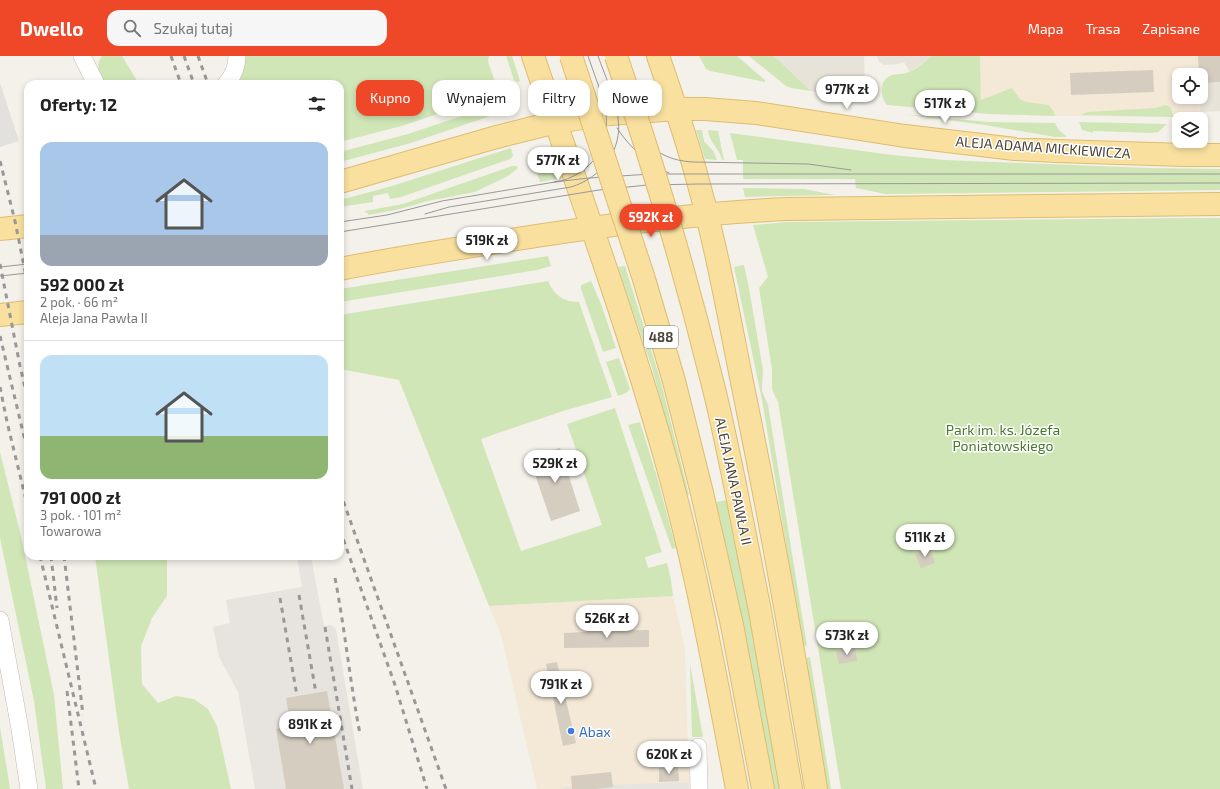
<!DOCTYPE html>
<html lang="pl">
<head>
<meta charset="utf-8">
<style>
  body { margin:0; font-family:"Exo 2",sans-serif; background:#f6f6f6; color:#222; height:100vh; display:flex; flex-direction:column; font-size:15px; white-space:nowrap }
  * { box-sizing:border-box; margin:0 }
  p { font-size:13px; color:#767676 }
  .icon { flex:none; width:22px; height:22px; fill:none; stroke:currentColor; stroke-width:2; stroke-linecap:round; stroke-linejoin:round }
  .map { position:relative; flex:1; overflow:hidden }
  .sheet { position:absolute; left:24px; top:24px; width:320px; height:480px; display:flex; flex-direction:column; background:#fff; border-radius:12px; box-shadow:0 2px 6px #0003 }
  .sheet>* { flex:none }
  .guide { position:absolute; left:356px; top:24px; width:380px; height:36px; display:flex; gap:8px }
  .buttons { position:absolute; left:1172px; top:12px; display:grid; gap:8px }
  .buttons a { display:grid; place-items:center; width:36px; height:36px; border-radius:8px; background:#fff; box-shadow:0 2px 6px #0003; font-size:20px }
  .price { position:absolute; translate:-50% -34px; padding:0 9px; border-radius:14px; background:#fff; color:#222; font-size:13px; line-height:26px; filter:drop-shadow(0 1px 2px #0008) }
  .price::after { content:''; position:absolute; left:50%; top:24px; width:12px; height:9px; margin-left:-6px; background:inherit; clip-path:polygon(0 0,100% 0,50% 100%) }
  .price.active { background:#ee4828; color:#fff }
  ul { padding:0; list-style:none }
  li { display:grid; align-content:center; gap:8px; height:212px; padding:0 16px }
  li+li { border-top:1px solid #e0e0e0 }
  li span { display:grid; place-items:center; height:124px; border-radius:12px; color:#555 }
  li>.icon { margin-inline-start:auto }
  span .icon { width:72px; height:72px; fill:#fffc; stroke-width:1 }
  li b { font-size:17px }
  h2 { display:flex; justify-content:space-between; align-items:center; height:48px; padding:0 16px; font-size:17px }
  .chip { padding:0 14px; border-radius:12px; background:#fff; box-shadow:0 2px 6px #0003; font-size:14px; line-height:36px }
  .chip.active { background:#ee4828; color:#fff }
  header { display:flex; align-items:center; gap:24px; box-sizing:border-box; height:56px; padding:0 20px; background:#ee4828; color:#fff }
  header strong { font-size:19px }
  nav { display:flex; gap:22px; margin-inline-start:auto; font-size:14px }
  .search { width:280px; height:36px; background:#f6f6f6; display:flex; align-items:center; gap:10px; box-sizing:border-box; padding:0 14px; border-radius:12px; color:#767676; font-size:15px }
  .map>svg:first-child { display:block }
</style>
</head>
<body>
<header>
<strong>Dwello</strong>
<div class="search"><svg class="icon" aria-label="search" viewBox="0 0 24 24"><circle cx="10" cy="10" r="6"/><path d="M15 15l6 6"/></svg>Szukaj tutaj</div>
<nav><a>Mapa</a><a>Trasa</a><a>Zapisane</a></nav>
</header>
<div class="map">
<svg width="1220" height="733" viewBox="0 0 1220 733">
  <rect width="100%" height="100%" fill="#f4f1ea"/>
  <path fill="#e8e3d9" d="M774,0H864L865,35L843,34L834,41L811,35Z
    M877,0H932L910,16L904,6L898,8L884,9L879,6Z
    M1198,0H1220V55L1200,56L1201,19H1199Z"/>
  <path fill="#f4e8d7" d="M980,0H1198L1199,19H1179V41H1200V56H1197L1196,61L1055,60L982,57Z
    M673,540L685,592L689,727L677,726L565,731L559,733H537L501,579L489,550Z"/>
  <path fill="#e7e3df" d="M297,500H311L324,570L331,569L336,573L363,733H255L238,636L219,601L213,571L230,567L226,544L302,531Z
    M677,726L689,727V733H559L565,731Z"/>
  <path fill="#d0e6b6" d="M102,0H122L139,28H104C99,18 95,10 102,0Z
    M245,0H489L488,5L498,35L496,38L405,69L340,86V28H238V26Z
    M506,0H512L520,25L517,26L514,24Z
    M699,0H737L765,24V26L710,15L706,13Z
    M749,0H774L811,35L791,32L786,30Z
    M932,0H980L981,44L1012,32L1020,43L1026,46L1049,49L1054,56L1055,60L989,58L887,49C880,41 879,27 888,21C893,17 903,19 909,16C917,13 925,5 932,0Z
    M1165,49L1168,50L1171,52L1173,61L1081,59L1087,56L1156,52Z
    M492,50L497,52L499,57L411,87L340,106V96L408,78Z
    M902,58L988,66L1055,67L1059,74L1067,81H1055L985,69Z
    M1079,66L1167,68L1158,76L1151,77L1093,75V77L1082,74Z
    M696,74H702L704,85L714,96L717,104L705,103Z
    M708,74L718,75L724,104H722C719,91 709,87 708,74Z
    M730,77L892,99L945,104L1148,112L1220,113V134L886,138L856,132L855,123H743V104H737Z
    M511,92L513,100L510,103L401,141L390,143L388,137L373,140V146L340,151V144L392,130Z
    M551,94L561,122L540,126L535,111Z
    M512,110H516L518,112L508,120L475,136L428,145L396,154L368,159V157H366L365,155L403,148Z
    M743,132L804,133L835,139L745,141Z
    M1190,162H1220V733H841L778,346L773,336L772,332V313L759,232L768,221L753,169L789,166Z
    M548,200L551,210L537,214L340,246V233Z
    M744,209L749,232L763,314L762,335L768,349L807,590L803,589L802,584L762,344L734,211Z
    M625,210L661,326L689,439L686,440L652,312L618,211Z
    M548,225C554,239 563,246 579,246L612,341L563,355L481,383L521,495L602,469L567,368L615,352L662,496L645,501L648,512L667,507L671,524L673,540L489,550L399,324L340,313V259Z
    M591,225L601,248L616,292L603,296L581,233V229Z
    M619,302L630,333L626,337L618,340L606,306Z
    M640,366L657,421L676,492L672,493L628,369Z
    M0,396L21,480L54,639L63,733H46L34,645L0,482Z
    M727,444L733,467L781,733H773L720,468L721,467L716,446Z
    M95,500H167V540L152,562L141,590L142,628L158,647L176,640L194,643L208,653L217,670L231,733H129L119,676Z
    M810,601L831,733H826L805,603Z
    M690,608L703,681H692Z
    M0,671L9,726L10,733H0Z"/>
  <path fill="#e3e1de" d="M0,27L19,85L0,91Z"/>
  <path fill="#d5cdc0" d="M1198,0H1220V26L1201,27V19H1199Z
    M1153,14L1154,36L1071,39L1070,17Z
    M560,392L580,455L551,465L529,401Z
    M930,492L935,507L921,512L915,498Z
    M649,574V591L564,592V577L586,576L585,575Z
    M855,592L857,605L839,608L836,595Z
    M557,606L576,687L563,690L546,608Z
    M327,635L344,733H286L276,673L291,670L286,642Z
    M678,711L679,725L659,726V712Z
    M611,716L613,731L596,733H572L571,720Z"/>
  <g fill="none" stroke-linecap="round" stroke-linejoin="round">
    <defs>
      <path id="minor" d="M82,0L96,28
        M226,28C233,20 237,11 237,0
        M0,564L20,673L29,733
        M698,691L699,733"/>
      <path id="major" d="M533,0C580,139 631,277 670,419C698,522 717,628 737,733
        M658,0C673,43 688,86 699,129C718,197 730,267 744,336C771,468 795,600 816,733
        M340,126L493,82L556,66L609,58L677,53H705L756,57L905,80L1015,93L1057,95L1185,99H1220
        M0,173L28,170
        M340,213C390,203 441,195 492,187C590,171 690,157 789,153L1220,148
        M0,259L28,256
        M735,429L760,555L791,733
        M702,437L732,569L763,733"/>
    </defs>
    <use href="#minor" stroke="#c2bcb0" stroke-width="18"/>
    <use href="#major" stroke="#ddbd6f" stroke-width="24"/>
    <use href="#minor" stroke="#fff" stroke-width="17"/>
    <use href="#major" stroke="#f9e09f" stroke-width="22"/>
    <path stroke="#989898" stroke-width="1" d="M588,0L606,51
      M617,44C637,77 651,104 693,106L808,108L851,114
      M617,72C630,92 648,108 669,117
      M554,126L589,122L651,118H1220
      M425,158L449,151L571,131C601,122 623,94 618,62C615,41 605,20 598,0
      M340,166L387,159L442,145L561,125C598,114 613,82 604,46
      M340,176L599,134L647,129L699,128L1220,127
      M0,211L28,208
      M0,220L28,217"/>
    <path stroke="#989898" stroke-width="3" stroke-dasharray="5 5" stroke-linecap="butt" d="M171,0L181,28
      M184,0L194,28
      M198,0L208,28
      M0,105L15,165L28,230
      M0,208L20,310L28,344
      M0,280L28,397
      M0,331L7,366L28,452
      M340,436L446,733
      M340,474L395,629L427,733
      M40,500L96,733
      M51,500L57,552
      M64,500L83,659
      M335,522C345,574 350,626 360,678
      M299,539L316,637
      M280,542L297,640
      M325,571L352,733
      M67,635L79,733"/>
    <defs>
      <path id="major-bridge" d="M571,0L644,223L674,325L702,437
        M616,0C653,107 685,216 712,325C721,360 728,395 735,429"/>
    </defs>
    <use href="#major-bridge" stroke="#ddbd6f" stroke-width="24" stroke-linecap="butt"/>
    <use href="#major-bridge" stroke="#f9e09f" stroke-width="22"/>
  </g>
  <circle fill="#3f7fe0" stroke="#fff" stroke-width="1.5" cx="571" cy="675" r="4"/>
  <g text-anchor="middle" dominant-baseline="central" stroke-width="3" stroke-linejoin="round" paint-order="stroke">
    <rect fill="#fff" stroke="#7f7b74" stroke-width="1" x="644" y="270" width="34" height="22" rx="3"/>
    <g font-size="13" font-weight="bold" fill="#484239">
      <text x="661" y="281">488</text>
    </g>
    <g font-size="14" fill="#484239" stroke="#fff">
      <text transform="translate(1043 91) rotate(4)">ALEJA ADAMA MICKIEWICZA</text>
      <text transform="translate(734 425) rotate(78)">ALEJA JANA PAWŁA II</text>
    </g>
    <g font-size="14" fill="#49772e" stroke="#fff">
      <text x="1003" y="373">Park im. ks. Józefa<tspan x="1003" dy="16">Poniatowskiego</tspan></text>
    </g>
    <g font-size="14" fill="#366cbe" stroke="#fff" text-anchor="start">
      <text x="579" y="675">Abax</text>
    </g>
  </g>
</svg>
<div class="buttons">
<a><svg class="icon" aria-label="locate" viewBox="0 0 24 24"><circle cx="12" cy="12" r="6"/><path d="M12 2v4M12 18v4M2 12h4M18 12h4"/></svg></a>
<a><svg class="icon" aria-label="layers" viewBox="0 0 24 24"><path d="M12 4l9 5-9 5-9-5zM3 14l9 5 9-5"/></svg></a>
</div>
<b class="price" style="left:847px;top:54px">977K zł</b>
<b class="price" style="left:945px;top:68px">517K zł</b>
<b class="price" style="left:558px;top:125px">577K zł</b>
<b class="price active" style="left:651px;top:182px">592K zł</b>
<b class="price" style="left:487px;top:205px">519K zł</b>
<b class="price" style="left:555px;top:428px">529K zł</b>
<b class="price" style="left:925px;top:502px">511K zł</b>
<b class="price" style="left:607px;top:583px">526K zł</b>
<b class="price" style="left:847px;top:600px">573K zł</b>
<b class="price" style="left:561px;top:649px">791K zł</b>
<b class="price" style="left:310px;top:689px">891K zł</b>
<b class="price" style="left:669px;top:719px">620K zł</b>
<div class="guide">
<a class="chip active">Kupno</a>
<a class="chip">Wynajem</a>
<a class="chip">Filtry</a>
<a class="chip">Nowe</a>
</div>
<section class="sheet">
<h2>Oferty: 12<svg class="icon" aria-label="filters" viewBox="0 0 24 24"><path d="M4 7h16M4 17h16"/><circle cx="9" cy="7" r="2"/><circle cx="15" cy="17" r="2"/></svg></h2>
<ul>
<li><span style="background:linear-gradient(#a9c7e8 75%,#9aa5b1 0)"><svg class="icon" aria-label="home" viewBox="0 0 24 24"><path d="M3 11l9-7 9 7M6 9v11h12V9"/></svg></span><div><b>592 000 zł</b><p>2 pok. · 66 m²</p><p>Aleja Jana Pawła II</p></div></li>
<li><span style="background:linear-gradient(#bfe0f5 65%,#8fb573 0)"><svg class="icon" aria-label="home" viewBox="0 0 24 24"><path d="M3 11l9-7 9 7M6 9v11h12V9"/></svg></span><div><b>791 000 zł</b><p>3 pok. · 101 m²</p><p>Towarowa</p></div></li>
</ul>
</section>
</div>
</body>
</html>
